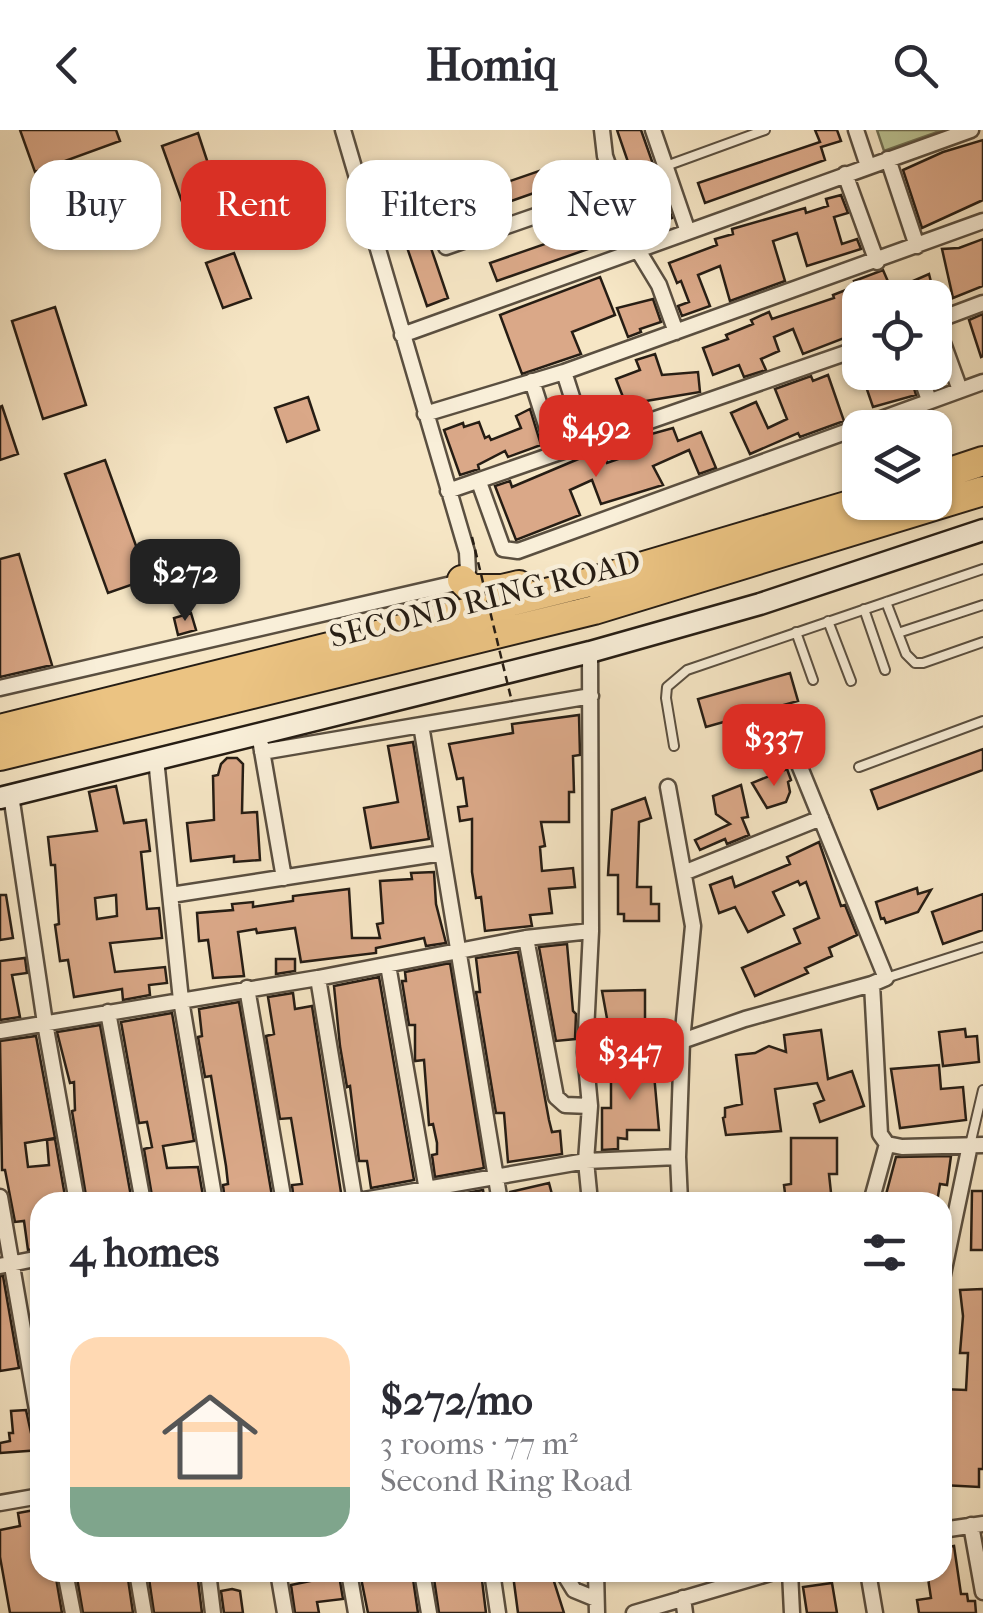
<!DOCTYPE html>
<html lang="en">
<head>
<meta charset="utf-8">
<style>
  body { margin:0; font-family:"IM FELL French Canon",serif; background:#f2f2f3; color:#2b2b33; height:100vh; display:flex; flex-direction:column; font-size:38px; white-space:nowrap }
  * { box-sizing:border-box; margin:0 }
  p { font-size:32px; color:#7c7c81 }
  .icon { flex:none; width:55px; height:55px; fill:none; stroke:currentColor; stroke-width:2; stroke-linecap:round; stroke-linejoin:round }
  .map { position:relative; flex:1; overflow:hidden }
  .side { position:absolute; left:30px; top:1062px; width:922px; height:390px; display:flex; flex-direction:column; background:#fff; border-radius:30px; box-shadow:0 2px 8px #0004 }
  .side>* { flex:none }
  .banner { position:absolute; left:30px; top:30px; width:925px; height:90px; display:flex; gap:20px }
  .controls { position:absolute; left:842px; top:150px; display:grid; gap:20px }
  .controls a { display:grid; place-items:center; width:110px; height:110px; border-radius:20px; background:#fff; box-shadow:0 2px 8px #0004; font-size:50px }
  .price { position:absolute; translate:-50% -85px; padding:0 22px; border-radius:20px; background:#d93025; color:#fff; font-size:32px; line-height:65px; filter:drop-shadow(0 2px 5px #0008) }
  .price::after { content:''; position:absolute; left:50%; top:60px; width:30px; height:22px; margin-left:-15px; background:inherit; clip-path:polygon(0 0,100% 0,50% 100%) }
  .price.on { background:#222; color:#fff }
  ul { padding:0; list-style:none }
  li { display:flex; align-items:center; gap:30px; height:250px; padding:0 40px }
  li+li { border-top:2px solid #e1e1e2 }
  li span { display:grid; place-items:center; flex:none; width:280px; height:200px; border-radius:30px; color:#555 }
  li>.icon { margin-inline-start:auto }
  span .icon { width:120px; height:120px; fill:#fffc; stroke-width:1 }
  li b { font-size:42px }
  h2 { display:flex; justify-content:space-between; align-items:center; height:120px; padding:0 40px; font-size:42px }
  .pill { padding:0 35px; border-radius:30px; background:#fff; box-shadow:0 2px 8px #0004; font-size:35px; line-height:90px }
  .pill.on { background:#d93025; color:#fff }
  header { display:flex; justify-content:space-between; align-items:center; height:130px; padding:0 40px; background:#fff; font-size:45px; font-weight:700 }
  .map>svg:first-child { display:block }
</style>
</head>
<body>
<header><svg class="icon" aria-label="back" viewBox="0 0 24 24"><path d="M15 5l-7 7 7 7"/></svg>Homiq<svg class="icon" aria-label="search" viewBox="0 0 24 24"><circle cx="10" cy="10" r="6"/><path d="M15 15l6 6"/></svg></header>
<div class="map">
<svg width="983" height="1483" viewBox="0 0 983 1483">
  <rect width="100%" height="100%" fill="#f6e6c5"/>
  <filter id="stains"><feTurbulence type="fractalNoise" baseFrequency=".002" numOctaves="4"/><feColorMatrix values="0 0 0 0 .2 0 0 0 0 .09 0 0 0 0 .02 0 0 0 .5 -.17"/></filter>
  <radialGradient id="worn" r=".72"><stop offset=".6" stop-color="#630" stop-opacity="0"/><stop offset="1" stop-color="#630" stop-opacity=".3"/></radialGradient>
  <path fill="#bcc595" stroke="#717154" stroke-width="2.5" d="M877,0H943L884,21Z"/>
  <path fill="#daa888" stroke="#261d14" stroke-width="2.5" fill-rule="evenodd" d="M20,0H116L120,11L35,42Z
    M617,0H641L672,88L650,96Z
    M815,0H837L841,11L821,17L825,30L705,73L698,53L820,12Z
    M198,3L224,82L190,94L162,16Z
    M983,10V70L922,98L903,40L943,22Z
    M565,32L571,50L477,83L470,65Z
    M841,65L848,83L834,87L842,114L857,109L861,119L807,136L797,103L773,111L785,151L730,171L720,136L698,145L710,176L682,186L678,176L689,172L681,151L677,153L669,133L717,115L715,109L733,104L732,99L805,78L806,83L828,76L826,69Z
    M416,74L448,168L427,176L395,82Z
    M585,100L591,118L497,151L490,133Z
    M983,109V156L953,168L942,119L959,118Z
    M234,123L251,168L223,178L206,133Z
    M883,140L893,163L882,168H860V202L803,224L793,199L774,207L779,221L761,229L766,240L744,247L739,235L713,245L703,218L728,209L726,205L753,194L751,190L769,182L772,189L834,168L833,165L856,156L854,151Z
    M929,144L935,168H901L897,158Z
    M600,147L615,185L572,202L581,224L522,244L500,185Z
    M653,169L661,192L640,199L641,202L628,207L617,178Z
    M55,177L86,275L43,289L12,191Z
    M983,184V226L981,227L969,190Z
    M655,224L662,245L698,242L700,262L646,271L647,273L628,280L616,249L640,240L636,230Z
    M861,242H909L916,265L873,277Z
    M828,245L844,291L800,307L798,303L750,324L731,283L756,272L768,298L787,289L775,259L811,246L813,251Z
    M308,267L319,300L287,312L275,278Z
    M2,276L18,324L0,330V277Z
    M530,279L541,315L508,327L505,321L478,335L479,339L460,345L444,300L463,293L464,297L479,292L485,308L489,306L491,310L521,298L516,286Z
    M673,298L678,311L701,302L716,338L699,344L689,320L653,336L663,355L601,374L592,350L570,360L580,385L516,410L495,356L510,351L512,357L602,319L607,333L627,326L622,312Z
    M105,330L148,449L108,463L65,344Z
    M19,424L52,535L0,547V429Z
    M191,483L196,500L178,505L174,488Z
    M790,543L798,571L706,597L698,569Z
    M579,585L580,625L573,626L574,662H569V692H541L545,716L540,717L542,741L573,738L575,757L549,759L552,783L530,785L532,796L485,801L481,767L476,768L472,742V689L460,691L458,677L467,676L463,648L457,649L449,614L513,603L512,594Z
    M413,612L429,709L371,718L364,678L398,672L388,616Z
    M983,619V640L878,679L871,660Z
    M227,628H237L243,634L242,683L257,682L260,730L234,732V726L191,731L187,693L214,690L213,646L218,645L221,634Z
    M787,639L791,650L788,652L790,662L786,672L767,678L752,653Z
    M741,655L748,687L742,688L749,705L727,714L725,709L700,720L695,710L730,694L716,684L713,666Z
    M116,656L124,693L146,690L150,721L141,722L147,779L159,778L162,808L110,813L115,842L165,837L167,853L149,855L150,865L123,870L122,859L74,867L68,830L60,831L55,795L59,794L55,735H51L48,707L97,701L89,662ZM116,765L117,786L97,789L95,768Z
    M645,668L651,688L639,692L637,757H651V774H659V791H624V784H618V745H608L612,680Z
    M819,712L841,776L845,775L857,805L829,818L832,826L805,838L808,843L755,866L742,838L800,813L794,799L819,788L806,752L800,755L798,751L773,762L784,785L748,802L735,777L719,783L710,755L732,747L735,757L790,734L787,727Z
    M434,742L436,774L446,813L426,816L424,808L376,818V823L301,832L295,798L257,803L256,799L238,802L244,846L213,848L208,810L199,811L197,783L233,780L232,774L253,772V777L293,771V766L349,759L352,808H380L377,794L383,793L380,751L412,749L411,743Z
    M917,758L918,764L931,760L918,782L886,793L884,788L881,789L876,772Z
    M983,764V800L943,814L932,782Z
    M0,765H6L13,808L0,810Z
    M567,814L573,881L576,884L575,909L556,911L539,817Z
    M518,822L549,990L552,1002L560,1001L562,1024L508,1032L504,983H496L476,862H480L476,828Z
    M25,828L27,843L12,845L20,887L0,890V831Z
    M276,829H295V841L276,844Z
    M450,833L484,1038L435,1047L432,1025L437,1024V1013L433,994L429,995L424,930L415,931V895H409L402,851H406L405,842Z
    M379,847L414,1050L371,1058L367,1031H359L350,956L347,957L340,916L334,856Z
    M645,860V903L610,905L602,861Z
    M293,863L295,879L312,876L342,1069L294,1072L292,1055L302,1054L291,988L280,989L266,906L274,904L268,867Z
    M239,872L273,1072H225L223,1055L228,1054L226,1036L211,946L205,947L198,907L202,906L199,879Z
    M172,883L194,1011L163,1016L167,1038L198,1037L204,1072H153L144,1019L152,1017L147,992L139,993L121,892Z
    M100,895L132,1072H87L72,981L75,980L74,952L70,953L57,902Z
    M965,899L966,907L977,906L979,932L943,936L939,902Z
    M821,900L828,949L852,941L864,976L820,992L814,974L824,970L817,953L775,959L781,1001L726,1005L723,988L725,987V978L742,974L736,925L755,923L769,916L786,922L784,905Z
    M36,906L55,1008L25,1013L28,1037L49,1035L47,1010L55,1009L66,1072H40V1118L28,1120L24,1091L15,1092L5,1040H2L0,911Z
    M653,933L659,1000H627V1009L618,1008V1019L602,1020V978H611V935Z
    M939,935L941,959L963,957L966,990L900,998L891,939Z
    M791,1008H837V1044H829L832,1072H786L784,1055L791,1054Z
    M951,1026L947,1055L940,1054L937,1072H884L896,1027Z
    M549,1053L554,1072H510V1062Z
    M483,1060L485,1072H439V1068Z
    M972,1061H983V1120H971Z
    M0,1146H3L19,1238L0,1241Z
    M983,1159V1339H979V1357L942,1355V1259L966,1260L968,1223H960L963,1186L960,1160Z
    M26,1280L31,1303L39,1307L40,1320L0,1323V1313L10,1311L9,1303H13L11,1281Z
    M40,1379V1442H55L62,1483H10L0,1427V1400L20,1396L18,1383Z
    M954,1416L961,1464H967L968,1471H975L976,1483H919L917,1470L931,1468L927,1442H942V1418Z
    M76,1442H127L133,1483H83Z
    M148,1442H197L202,1483H154Z
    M412,1442L418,1483H368L360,1443Z
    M433,1442H481L486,1483H439Z
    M524,1442H551L564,1483H518L513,1445Z
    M339,1445L343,1469L317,1472L319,1483H295L291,1455Z
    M832,1453L837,1483H807L803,1457Z
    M232,1459L240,1461L243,1483H224L221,1461Z"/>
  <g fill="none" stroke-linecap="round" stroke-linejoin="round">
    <defs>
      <path id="lane" d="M666,36L765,0
        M886,472L906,524L915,533H923L983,512
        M864,479L885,540
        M828,491L851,551
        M796,502L813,550
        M898,503L983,475
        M674,616L666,568L667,557L687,540L983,439
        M859,637L983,591
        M886,848L983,817
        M970,1015L983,960"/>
      <path id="street" d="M602,0L605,26L639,122L659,155L676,202
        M653,0L688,102
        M856,0L868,36
        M888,29L917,116
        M845,44L877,132
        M446,117L616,58
        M402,205L971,0
        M564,242L586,311
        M919,242L929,270
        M532,251L555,323
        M960,260L935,191L983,173
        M425,284L564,242L983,91
        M479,352L503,419L518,421L983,252
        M448,361L860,218
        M590,522L591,801L585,922L590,976L586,1031L590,1072
        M0,558L456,453L468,441L467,422L343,0
        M421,595L500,1072
        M261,615L284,748
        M793,620L886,848L872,854
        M262,622L591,566
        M156,629L181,870L215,1072
        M668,657L693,796L682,911L678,1027L680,1072
        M11,665L45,893L77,1072
        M686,742L821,688
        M171,765L442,723
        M526,808L556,967L565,975L590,976
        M388,835L429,1072
        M318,848L355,1072
        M247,858L284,1072
        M108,882L143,1072
        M0,901L318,848L526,808L591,801
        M585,922L682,911L745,889L872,854L880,1004L887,1014L871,1072
        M887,1014L902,1017L983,1015
        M0,1067L40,1297
        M352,1072L586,1031L678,1027
        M0,1136L40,1128
        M942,1149L970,1015
        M0,1373L40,1366
        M971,1395L983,1462
        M942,1400L983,1394
        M65,1442L73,1483
        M137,1442L144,1483
        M208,1442L213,1483
        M278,1442L285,1483
        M349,1442L356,1483
        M422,1442L429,1483
        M492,1442L498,1483
        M563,1442L574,1460L596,1469
        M596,1442L597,1483
        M790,1442L792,1483
        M868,1442L875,1483
        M683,1468L685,1483
        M634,1483L774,1442"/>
      <path id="secondary" d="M0,668L590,522L760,474L983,400"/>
      <path id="highway" d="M935,347L983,331
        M462,450L471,459H502L519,455
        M0,599L590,452L860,372
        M0,626L594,480L983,361"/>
    </defs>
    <use href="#lane" stroke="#5a4f40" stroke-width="12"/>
    <use href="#street" stroke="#5a4f40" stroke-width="19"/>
    <use href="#secondary" stroke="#261d14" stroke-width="25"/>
    <use href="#highway" stroke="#261d14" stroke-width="32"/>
    <use href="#lane" stroke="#f9efd9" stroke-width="8"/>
    <use href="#street" stroke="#f9efd9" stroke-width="14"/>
    <use href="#secondary" stroke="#f9efd9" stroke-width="20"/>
    <use href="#highway" stroke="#ebc382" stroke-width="28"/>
    <path stroke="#261d14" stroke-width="2.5" stroke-dasharray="8 5" stroke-linecap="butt" d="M472,407L512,572"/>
  </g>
  <g text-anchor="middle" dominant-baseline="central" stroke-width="9" stroke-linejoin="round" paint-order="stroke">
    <g font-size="32" fill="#261d14" stroke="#f9efd9">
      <text transform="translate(485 469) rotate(-14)">SECOND RING ROAD</text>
    </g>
  </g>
  <rect width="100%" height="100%" filter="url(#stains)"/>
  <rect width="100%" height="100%" fill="url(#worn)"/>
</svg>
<div class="controls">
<a><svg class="icon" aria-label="locate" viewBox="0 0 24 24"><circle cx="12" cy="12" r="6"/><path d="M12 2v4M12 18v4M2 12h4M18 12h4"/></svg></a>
<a><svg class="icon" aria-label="layers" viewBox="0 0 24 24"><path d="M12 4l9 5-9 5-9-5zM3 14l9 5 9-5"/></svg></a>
</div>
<b class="price" style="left:596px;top:350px">$492</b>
<b class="price on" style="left:185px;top:494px">$272</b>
<b class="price" style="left:774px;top:659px">$337</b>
<b class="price" style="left:630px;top:973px">$347</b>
<div class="banner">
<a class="pill">Buy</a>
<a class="pill on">Rent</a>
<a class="pill">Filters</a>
<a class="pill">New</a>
</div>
<section class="side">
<h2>4 homes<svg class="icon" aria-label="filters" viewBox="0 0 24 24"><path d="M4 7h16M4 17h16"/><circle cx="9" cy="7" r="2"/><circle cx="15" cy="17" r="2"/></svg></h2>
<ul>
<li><span style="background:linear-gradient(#ffd9b3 75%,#7fa58c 0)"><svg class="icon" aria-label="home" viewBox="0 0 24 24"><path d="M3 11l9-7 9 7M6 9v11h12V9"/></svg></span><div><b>$272/mo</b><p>3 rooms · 77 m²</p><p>Second Ring Road</p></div></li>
</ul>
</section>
</div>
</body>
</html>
